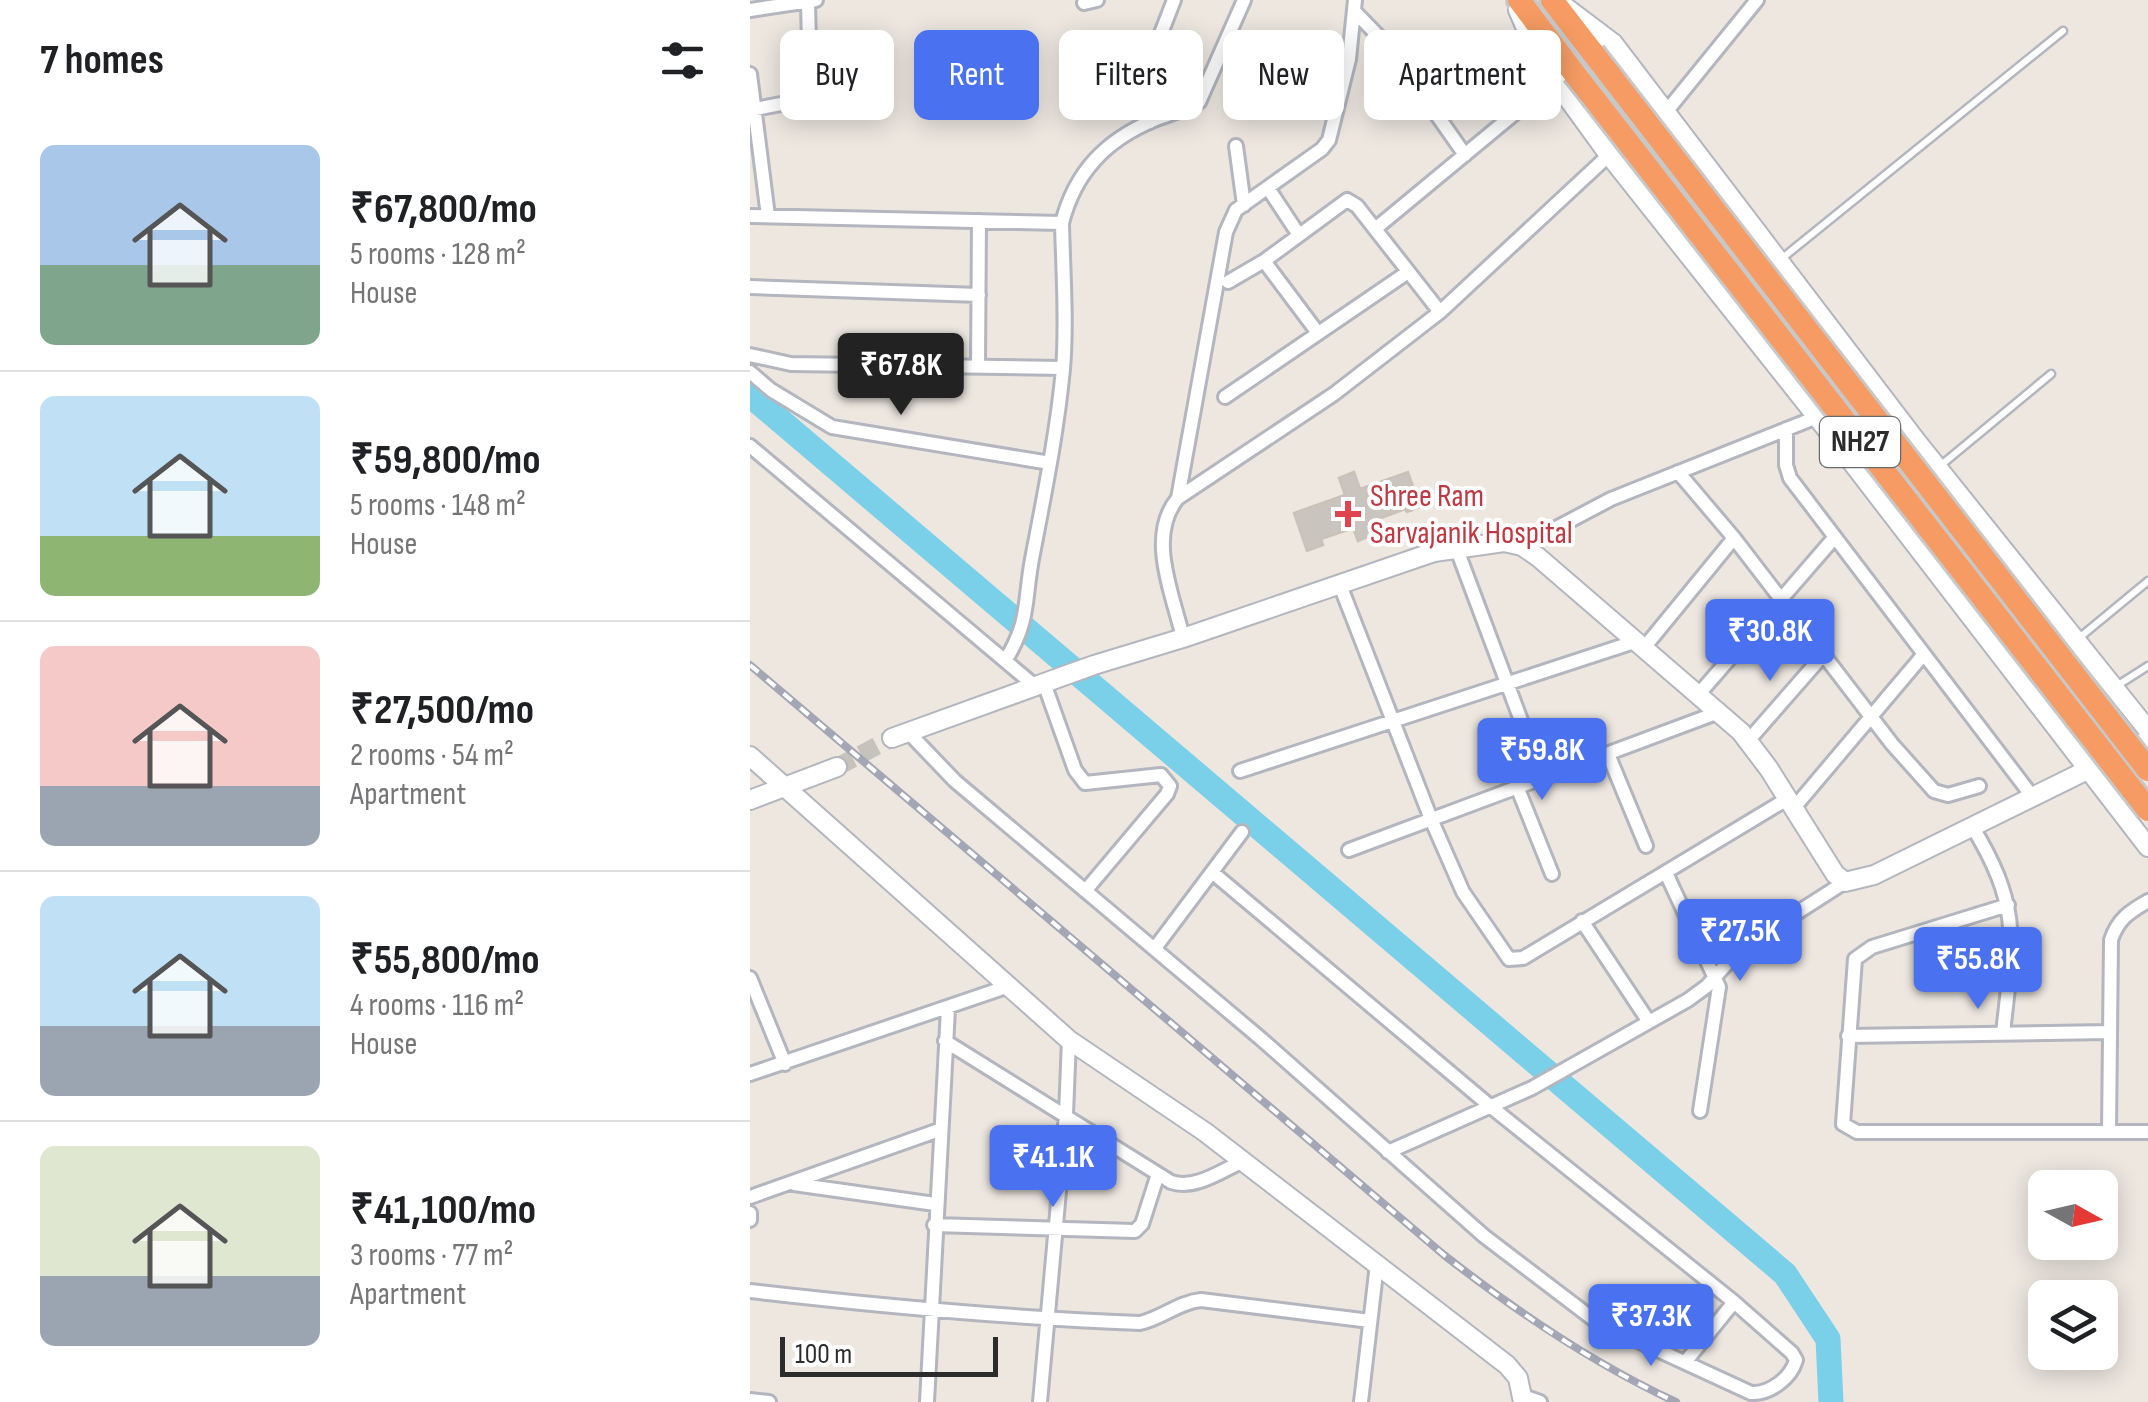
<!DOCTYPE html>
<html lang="en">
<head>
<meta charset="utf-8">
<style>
  body { margin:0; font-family:"Sofia Sans Condensed",sans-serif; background:#f2f2f2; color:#202124; height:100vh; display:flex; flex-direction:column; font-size:38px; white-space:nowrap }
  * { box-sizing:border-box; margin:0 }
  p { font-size:32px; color:#757577 }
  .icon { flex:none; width:55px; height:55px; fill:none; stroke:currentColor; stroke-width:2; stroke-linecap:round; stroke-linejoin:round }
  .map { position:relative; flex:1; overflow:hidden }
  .side { display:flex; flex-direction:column; background:#fff; width:750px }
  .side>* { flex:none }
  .banner { position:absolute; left:30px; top:30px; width:950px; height:90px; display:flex; gap:20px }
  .needle { width:65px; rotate:98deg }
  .buttons { position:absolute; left:1278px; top:1170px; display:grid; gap:20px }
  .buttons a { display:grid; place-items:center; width:90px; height:90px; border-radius:15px; background:#fff; box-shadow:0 5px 25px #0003; font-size:50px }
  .scale { position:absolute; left:30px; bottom:25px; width:218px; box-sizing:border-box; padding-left:10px; border:5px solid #2c2c2c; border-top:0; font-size:28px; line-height:35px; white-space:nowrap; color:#2c2c2c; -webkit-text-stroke:8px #fff; paint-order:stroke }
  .price { position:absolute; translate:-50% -85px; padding:0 22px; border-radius:10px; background:#4a71f0; color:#fff; font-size:32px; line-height:65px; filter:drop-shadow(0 2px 5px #0008) }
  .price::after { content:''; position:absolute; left:50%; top:60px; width:30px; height:22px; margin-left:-15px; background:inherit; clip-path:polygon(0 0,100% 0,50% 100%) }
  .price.selected { background:#222; color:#fff }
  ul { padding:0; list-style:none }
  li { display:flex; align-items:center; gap:30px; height:250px; padding:0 40px }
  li+li { border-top:2px solid #e0e0e0 }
  li span { display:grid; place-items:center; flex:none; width:280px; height:200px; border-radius:15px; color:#555 }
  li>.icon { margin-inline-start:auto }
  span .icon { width:120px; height:120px; fill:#fffc; stroke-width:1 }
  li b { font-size:42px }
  h2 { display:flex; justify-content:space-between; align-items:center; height:120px; padding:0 40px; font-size:42px }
  .pill { padding:0 35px; border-radius:15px; background:#fff; box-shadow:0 5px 25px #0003; font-size:35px; line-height:90px }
  .pill.selected { background:#4a71f0; color:#fff }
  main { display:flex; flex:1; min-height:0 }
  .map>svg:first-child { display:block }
</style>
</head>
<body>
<main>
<section class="side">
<h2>7 homes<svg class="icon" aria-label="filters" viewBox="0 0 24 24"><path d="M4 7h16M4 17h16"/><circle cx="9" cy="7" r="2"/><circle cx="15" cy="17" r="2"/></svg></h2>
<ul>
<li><span style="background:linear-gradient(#a9c7e8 60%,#7fa58c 0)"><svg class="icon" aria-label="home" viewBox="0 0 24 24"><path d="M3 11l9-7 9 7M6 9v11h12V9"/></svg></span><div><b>₹67,800/mo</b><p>5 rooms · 128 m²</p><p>House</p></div></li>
<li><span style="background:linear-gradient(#bfe0f5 70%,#8fb573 0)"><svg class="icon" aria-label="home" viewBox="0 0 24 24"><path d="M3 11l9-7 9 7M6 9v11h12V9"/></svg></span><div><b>₹59,800/mo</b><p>5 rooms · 148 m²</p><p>House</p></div></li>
<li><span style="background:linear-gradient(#f6c9c9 70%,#9aa5b1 0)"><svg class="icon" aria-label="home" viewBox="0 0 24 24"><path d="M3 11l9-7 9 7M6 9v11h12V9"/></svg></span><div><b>₹27,500/mo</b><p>2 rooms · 54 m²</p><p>Apartment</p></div></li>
<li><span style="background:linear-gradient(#bfe0f5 65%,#9aa5b1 0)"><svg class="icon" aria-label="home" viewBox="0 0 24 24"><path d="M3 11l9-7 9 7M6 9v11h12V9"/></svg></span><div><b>₹55,800/mo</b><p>4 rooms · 116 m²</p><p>House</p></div></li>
<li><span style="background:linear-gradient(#dfe7d0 65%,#9aa5b1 0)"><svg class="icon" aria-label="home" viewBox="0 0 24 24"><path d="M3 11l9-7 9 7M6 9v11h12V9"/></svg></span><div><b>₹41,100/mo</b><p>3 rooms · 77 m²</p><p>Apartment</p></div></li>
</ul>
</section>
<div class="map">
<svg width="1398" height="1402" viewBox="0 0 1398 1402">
  <rect width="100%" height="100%" fill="#ede7e0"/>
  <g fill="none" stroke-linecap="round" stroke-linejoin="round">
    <path stroke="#7ad0e8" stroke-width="25" d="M0,395L1035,1274L1078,1339L1081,1402"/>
  </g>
  <path fill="#c9c5be" stroke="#c9c2b9" stroke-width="2.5" d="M604,472L610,489L658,472L670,507L657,512L655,509L620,522L624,534L608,541L603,528L571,539L573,545L557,551L544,513L595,495L589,478Z"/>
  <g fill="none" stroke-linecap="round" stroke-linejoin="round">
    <path stroke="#c6c2bc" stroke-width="18" stroke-dasharray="18 9" stroke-linecap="butt" d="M87,767L142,738"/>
    <defs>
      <path id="lane" d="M1030,260L1313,31
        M1190,466L1301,374
        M1329,638L1398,581
        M1365,687L1398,666"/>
      <path id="street" d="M334,3L347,0
        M0,10L66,0
        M606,13L640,48L715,155
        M0,74L18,216
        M0,110L52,100L60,92L58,1
        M916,112L1007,0
        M400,122L396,72L424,0
        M486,146L494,205
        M518,188L549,235
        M0,216L312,223
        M625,229L805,80
        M478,282L514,261
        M0,287L229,295
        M568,333L514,261L597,200L607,206L690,312
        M0,355L41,364L313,368
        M228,366L229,221
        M0,372L21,390L82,427L300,463
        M475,397L658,272
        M1036,429V465L1040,478L1282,796
        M0,446L285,686
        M928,472L984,538L1142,744L1184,791L1198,795L1229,786
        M428,498L476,232L486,210L572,149L579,140L599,59L605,0
        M772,546L861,499L1067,417
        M706,547L793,779
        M590,585L681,819L713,892L759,959L773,958L1037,799
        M433,638C423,594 396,536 428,498L584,394L690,312L859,155
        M893,649L984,538
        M255,661C280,621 274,602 282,559C294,496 307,433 313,369C317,322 313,271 312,223C325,172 356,140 404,120C419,114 435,110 449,102L494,0
        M294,683L325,770L335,783L411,775L420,786L417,794L336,890
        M948,695L1084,538
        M158,732L205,781L510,1038L734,1236L847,1322L1001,1393C1020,1394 1041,1378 1046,1360L1042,1353L984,1302L740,1106L462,872
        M998,741L1074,654
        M858,754L896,846
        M490,771L884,642
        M768,789L802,874
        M1043,809L1174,654
        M1222,826C1272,908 1263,942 1253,1033
        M599,850L969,712
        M916,873L969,987L950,1111
        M1258,905L1122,947L1105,959L1093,1124L1107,1132H1398
        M832,921L899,1022
        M405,948L492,832
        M0,978L35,1064
        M1098,1036L1359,1032
        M195,1041L421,1182C445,1190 471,1171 493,1161
        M0,1074L259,986
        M1359,1131L1361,940C1368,919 1379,912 1398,901
        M638,1152L782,1088L938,1000L957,986L989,950L1095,882
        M44,1184L185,1204
        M0,1197L189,1130
        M0,1213V1220
        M184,1225L385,1231L392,1224L408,1174
        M0,1291C130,1306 259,1318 390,1323C412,1318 429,1302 451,1300L620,1321
        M936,1361L984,1302
        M773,1396L790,1402
        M0,1400L19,1402
        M177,1402L198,1009
        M290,1402L316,1114L319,1040
        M611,1402L627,1264"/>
      <path id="secondary" d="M814,6L863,43L1167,442L1398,730
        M768,10L790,60L859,155L1067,417L1398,847
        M142,738L344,665L433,638L684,552L754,542L772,546L788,557L991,732L1019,769L1085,874L1095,882L1124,875L1398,740
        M0,756L319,1040L455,1132L757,1365L768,1378L773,1402
        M0,800L87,767"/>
      <path id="highway" d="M769,0L824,73
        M802,0L843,53"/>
    </defs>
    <use href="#lane" stroke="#b3b6bf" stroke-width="11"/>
    <use href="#street" stroke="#b3b6bf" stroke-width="18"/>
    <use href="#secondary" stroke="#b3b6bf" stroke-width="22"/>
    <use href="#highway" stroke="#c8c8c8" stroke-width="28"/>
    <use href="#lane" stroke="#fff" stroke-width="6"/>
    <use href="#street" stroke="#fff" stroke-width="12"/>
    <use href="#secondary" stroke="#fff" stroke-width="18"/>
    <use href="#highway" stroke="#f59b63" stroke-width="22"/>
    <defs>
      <path id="rail" d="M0,665L694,1255C767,1312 842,1363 926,1402"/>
    </defs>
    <use href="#rail" stroke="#a2a6b5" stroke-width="8"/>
    <use href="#rail" stroke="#fff" stroke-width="4" stroke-dasharray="11" stroke-linecap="butt"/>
    <defs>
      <path id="highway-bridge" d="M843,53L1398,770
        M824,73L1398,810"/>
    </defs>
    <use href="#highway-bridge" stroke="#c8c8c8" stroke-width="28" stroke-linecap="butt"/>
    <use href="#highway-bridge" stroke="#f59b63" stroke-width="22"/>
  </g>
  <path fill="#e0444e" stroke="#fff" stroke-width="4" d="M593 499h10v10h10v10h-10v10h-10v-10h-10v-10h10z"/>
  <g text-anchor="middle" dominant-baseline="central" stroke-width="8" stroke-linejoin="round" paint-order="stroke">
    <rect fill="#fff" stroke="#6b6b6b" stroke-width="2.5" x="1070" y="417" width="80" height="50" rx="8"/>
    <g font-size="30" font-weight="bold" fill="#2c2c2c">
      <text x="1110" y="442">NH27</text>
    </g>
    <g font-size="32" fill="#be3a42" stroke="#fff" text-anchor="start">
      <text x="620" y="496">Shree Ram<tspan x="620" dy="37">Sarvajanik Hospital</tspan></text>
    </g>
  </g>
</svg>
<div class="buttons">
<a><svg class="needle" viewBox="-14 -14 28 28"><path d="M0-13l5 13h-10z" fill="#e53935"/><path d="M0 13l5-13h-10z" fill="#757577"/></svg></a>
<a><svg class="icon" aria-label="layers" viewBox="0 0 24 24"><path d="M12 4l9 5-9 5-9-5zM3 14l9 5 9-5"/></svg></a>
</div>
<div class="scale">100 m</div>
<b class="price selected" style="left:151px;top:418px">₹67.8K</b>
<b class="price" style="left:1020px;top:684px">₹30.8K</b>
<b class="price" style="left:792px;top:803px">₹59.8K</b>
<b class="price" style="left:990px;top:984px">₹27.5K</b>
<b class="price" style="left:1228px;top:1012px">₹55.8K</b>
<b class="price" style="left:303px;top:1210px">₹41.1K</b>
<b class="price" style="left:901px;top:1369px">₹37.3K</b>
<div class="banner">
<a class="pill">Buy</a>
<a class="pill selected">Rent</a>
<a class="pill">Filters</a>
<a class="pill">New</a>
<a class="pill">Apartment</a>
</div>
</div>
</main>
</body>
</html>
